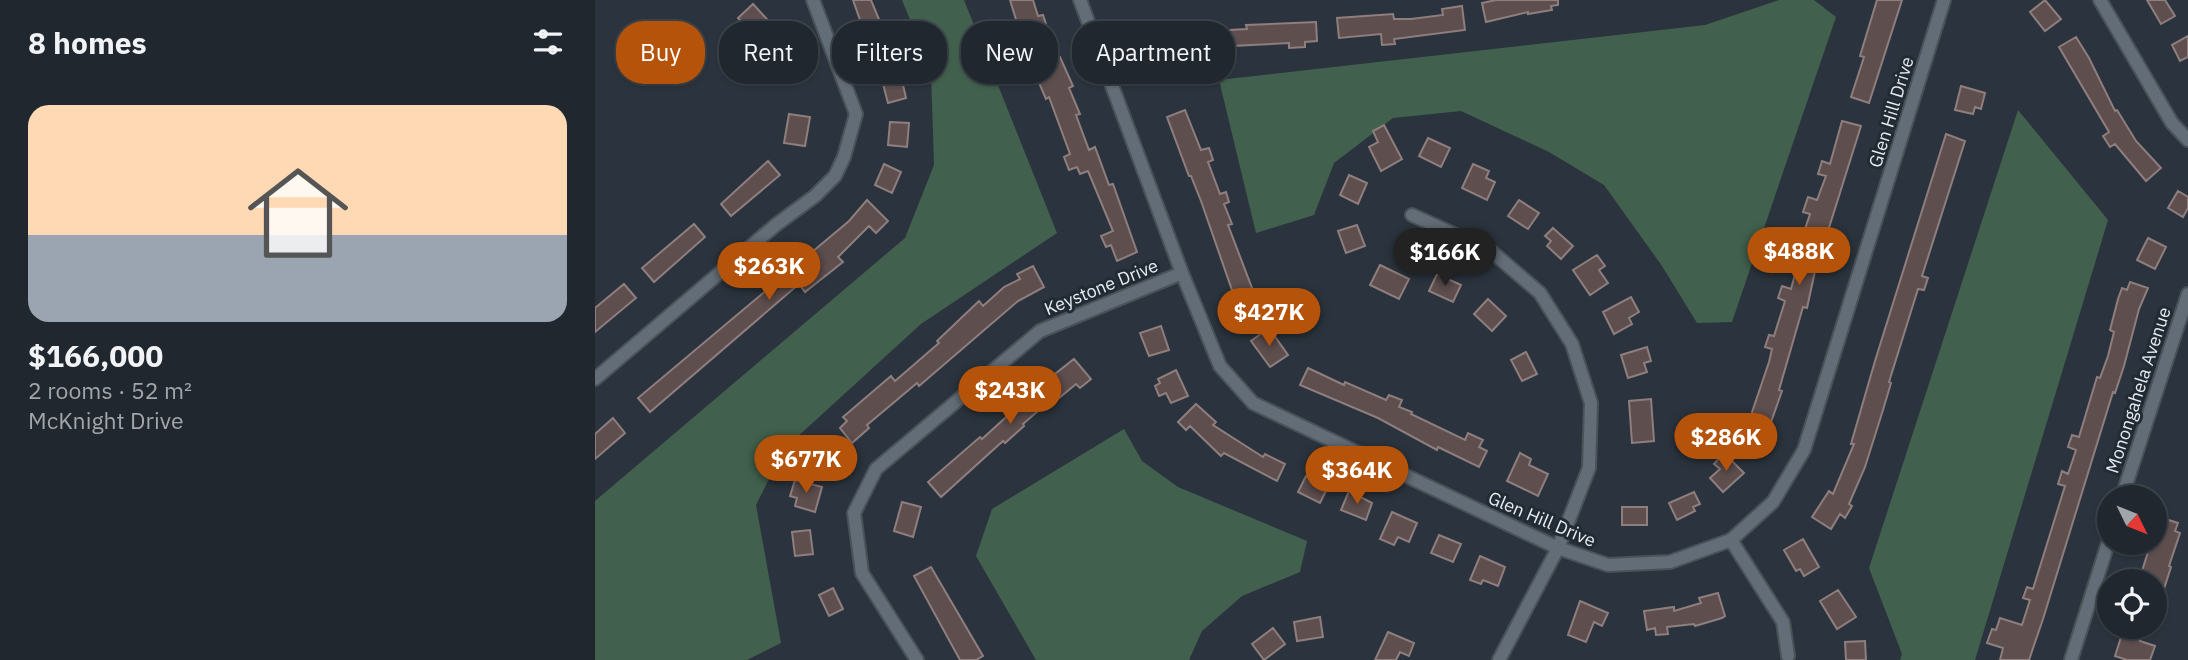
<!DOCTYPE html>
<html lang="en">
<head>
<meta charset="utf-8">
<style>
  body { margin:0; font-family:"IBM Plex Sans",sans-serif; background:#2d333a; color:#f1f3f6; height:100vh; display:flex; flex-direction:column; font-size:26px; white-space:nowrap }
  * { box-sizing:border-box; margin:0 }
  p { font-size:23px; color:#a2a5aa }
  .icon { flex:none; width:38px; height:38px; fill:none; stroke:currentColor; stroke-width:2; stroke-linecap:round; stroke-linejoin:round }
  .map { position:relative; flex:1; overflow:hidden }
  .drawer { display:flex; flex-direction:column; background:#20272e; width:595px }
  .drawer>* { flex:none }
  .top-card { position:absolute; left:21px; top:21px; width:665px; height:63px; display:flex; gap:14px }
  .needle { width:46px; rotate:133deg }
  .buttons { position:absolute; left:1502px; top:485px; display:grid; gap:14px }
  .buttons a { display:grid; place-items:center; width:70px; height:70px; border-radius:50%; background:#20272e; box-shadow:0 2px 5px #0004,0 0 0 2px #3d444a; font-size:35px }
  .price { position:absolute; translate:-50% -60px; padding:0 16px; border-radius:24px; background:#b45309; color:#fff; font-size:23px; line-height:46px; filter:drop-shadow(0 2px 4px #0008) }
  .price::after { content:''; position:absolute; left:50%; top:42px; width:21px; height:16px; margin-left:-10px; background:inherit; clip-path:polygon(0 0,100% 0,50% 100%) }
  .price.selected { background:#222; color:#fff }
  ul { padding:0; list-style:none }
  li { display:grid; align-content:center; gap:14px; height:371px; padding:0 28px }
  li+li { border-top:2px solid #3d444a }
  li span { display:grid; place-items:center; height:217px; border-radius:21px; color:#555 }
  li>.icon { margin-inline-start:auto }
  span .icon { width:126px; height:126px; fill:#fffc; stroke-width:1 }
  li b { font-size:30px }
  h2 { display:flex; justify-content:space-between; align-items:center; height:84px; padding:0 28px; font-size:30px }
  .tag { padding:0 24px; border-radius:28px; background:#20272e; box-shadow:0 2px 5px #0004,0 0 0 2px #3d444a; font-size:24px; line-height:63px }
  .tag.selected { background:#b45309; color:#fff }
  main { display:flex; flex:1; min-height:0 }
  .map>svg:first-child { display:block }
</style>
</head>
<body>
<main>
<section class="drawer">
<h2>8 homes<svg class="icon" aria-label="filters" viewBox="0 0 24 24"><path d="M4 7h16M4 17h16"/><circle cx="9" cy="7" r="2"/><circle cx="15" cy="17" r="2"/></svg></h2>
<ul>
<li><span style="background:linear-gradient(#ffd9b3 60%,#9aa5b1 0)"><svg class="icon" aria-label="home" viewBox="0 0 24 24"><path d="M3 11l9-7 9 7M6 9v11h12V9"/></svg></span><div><b>$166,000</b><p>2 rooms · 52 m²</p><p>McKnight Drive</p></div></li>
</ul>
</section>
<div class="map">
<svg width="1593" height="660" viewBox="0 0 1593 660">
  <rect width="100%" height="100%" fill="#2b343e"/>
  <path fill="#41604d" d="M307,0H369L462,233L326,324L189,449L161,505L186,643L152,660H0V501L310,238L339,165L336,71Z
    M1184,0H1219L1241,17L1137,322L1102,323L1067,266L1009,185L954,152L866,111L798,118L739,163L719,215L661,233L624,80L1110,25Z
    M1423,110L1513,220L1380,660H1305L1307,654L1274,568Z
    M529,429L547,461L583,487L712,541L705,572L647,596L607,631L594,660H441L381,556L397,509Z"/>
  <path fill="#5e4e4e" stroke="#8e7e7d" stroke-width="2" d="M258,0H276L299,56L280,63Z
    M415,0H438L443,16L448,15L462,58L465,57L478,86L474,88L485,114L481,115L494,150L500,147L514,185L518,184L542,252L522,261L516,245L511,247L506,236L518,231L493,171L485,174L482,167L474,170L469,157L475,154L454,97L451,99L438,69L444,66L433,34L426,36Z
    M901,0H963V5L956,6L957,10L933,14V12L891,22L887,3Z
    M1282,0H1307L1274,103L1256,97L1269,57L1265,56Z
    M1450,0L1466,19L1450,31L1435,12Z
    M1552,0H1570L1580,16L1566,24Z
    M158,4L179,27L158,47L147,34L153,29L143,18Z
    M867,6L870,30L799,39L800,44L787,45L786,34L744,38L742,18L798,14L799,19H816L848,15L847,9Z
    M721,22L722,41L710,42V47L694,48V43L637,46V50L617,52V57L604,58L602,28H616V31L652,29L651,25Z
    M580,30L581,52L550,53L549,35Z
    M1593,36V57L1585,61L1577,45Z
    M1481,37L1494,58L1520,111L1522,110L1541,141L1566,168L1551,181L1520,144L1515,147L1508,136L1514,132L1464,47Z
    M194,47L197,58L204,56L208,69L176,80L170,64L180,60L178,53Z
    M306,76L311,98L293,103L287,80Z
    M1366,86L1390,93L1386,109L1380,107L1378,114L1360,110Z
    M590,110L606,150L614,148L618,160L613,162L625,194L631,192L634,202L629,204L637,224L633,225L665,309L646,316L606,201L596,176H594L572,117Z
    M194,114L215,117L210,146L189,143Z
    M1247,121L1266,126L1227,250H1229L1226,263L1222,262L1212,308L1208,307L1184,390L1187,391L1165,453L1143,444L1148,433L1141,430L1145,418L1154,421L1174,362L1177,349L1170,347L1174,335L1179,336L1190,301L1183,298L1187,286L1196,289L1205,256L1198,255L1201,243L1205,244L1215,214L1208,212L1213,197L1222,200L1231,176L1223,174L1227,161L1235,164Z
    M295,122L314,123L312,147L293,145Z
    M789,125L807,159L786,171L774,147L783,142L778,131Z
    M1351,134L1370,141L1327,276L1333,278L1329,290L1323,289L1294,382L1296,383L1288,410L1270,467L1254,504L1257,506L1250,518L1245,514L1236,529L1217,517L1234,491L1238,494L1259,444H1256L1280,361Z
    M833,138L855,148L846,167L824,156Z
    M173,161L185,175L136,216L126,204Z
    M289,164L306,172L297,193L280,185Z
    M878,164L894,171L891,178L900,182L892,200L867,188Z
    M754,175L772,183L763,204L745,195Z
    M1583,191L1593,197V208L1588,217L1573,208Z
    M272,200L293,221L281,233L274,226L243,257L248,262L210,292L204,284L55,412L43,398L254,221Z
    M924,200L944,213L933,229L913,216Z
    M99,224L110,237L59,282L47,268Z
    M762,225L770,246L751,253L743,231Z
    M958,228L978,246L966,259L952,246L956,241L950,236Z
    M1553,238L1571,247L1560,269L1542,260Z
    M1002,255L1010,266L1004,270L1013,283L995,295L978,270Z
    M785,265L814,279L804,299L775,285Z
    M438,266L449,287L423,301L324,386L322,383L272,425L274,428L257,443L245,428L252,421L248,417L296,376L300,381L344,343L342,341L384,301L388,306L409,287L425,279L422,274Z
    M842,274L866,285L858,302L834,291Z
    M1535,282L1553,288L1544,309L1529,366L1520,393L1518,392L1448,619L1434,660H1405L1408,648L1392,643L1397,629L1401,630L1405,618L1427,625L1435,600L1428,598L1432,587L1438,589L1470,486L1463,484L1467,471L1473,474L1481,450L1473,447L1477,435L1484,437L1502,377L1505,378L1513,356L1519,332L1515,330L1523,299L1527,288L1532,290Z
    M29,284L41,298L0,332V308Z
    M1036,297L1044,312L1034,318L1037,324L1019,334L1008,312Z
    M893,299L911,316L897,331L879,314Z
    M566,326L574,350L554,356L545,333Z
    M674,328L693,355L675,367L656,341Z
    M1052,347L1056,361L1049,363L1052,372L1033,378L1026,355Z
    M931,352L942,374L927,381L916,360Z
    M479,359L496,379L485,388L481,384L452,408L450,405L428,424L429,426L410,443L408,441L346,497L333,482L385,437L387,439L446,385Z
    M713,368L749,385L750,382L791,400L794,395L807,400L804,407L817,412L816,414L870,440L873,433L888,440L884,447L892,451L884,467L843,447L842,450L783,418L705,385Z
    M581,370L593,396L576,403L571,393L564,396L560,386L565,383L563,379Z
    M1056,399L1059,441L1037,443L1034,401Z
    M601,404L621,422L618,425L668,457L670,454L690,464L682,481L629,453L626,456L595,426L591,430L583,422Z
    M18,418L30,433L0,459V434Z
    M229,440L245,452L229,474L213,462Z
    M925,453L936,459L934,465L953,474L943,496L912,481Z
    M1129,453L1149,473L1128,492L1115,478L1125,469L1119,464Z
    M711,476L733,487L725,503L703,492Z
    M200,480L227,487L220,512L200,506L202,498L195,496Z
    M754,491L777,503L771,520L746,510Z
    M1099,492L1105,504L1098,507L1100,511L1082,520L1074,503Z
    M307,502L326,507L318,537L299,531Z
    M1027,507H1052V525H1027Z
    M797,512L822,523L814,542L803,537L799,545L785,539Z
    M1564,517L1583,523L1580,531L1585,533L1574,566L1576,567L1569,589L1559,586V581H1544L1556,542H1559V531Z
    M215,530L218,554L200,556L197,532Z
    M844,535L866,544L858,562L836,553Z
    M1208,539L1224,567L1209,576L1205,569L1201,571L1189,550Z
    M885,556L910,567L903,586L888,580L886,584L875,580Z
    M336,567L388,656L381,660H365L319,576Z
    M238,588L248,609L234,616L224,595Z
    M1243,590L1261,617L1242,629L1225,601Z
    M1123,593L1130,616L1127,618L1100,626L1099,624L1072,627L1073,634L1061,635L1060,628L1052,630L1049,611L1079,607V611L1106,603L1104,598Z
    M985,601L1013,613L1007,626L999,622L991,642L973,635Z
    M725,617L728,637L702,641L699,622Z
    M678,628L690,644L669,660L657,644Z
    M1528,631L1546,636L1545,641L1560,646L1555,660H1532L1520,656Z
    M793,632L819,643L814,656L805,652L801,660H780Z
    M1270,641L1271,660H1251L1250,642Z"/>
  <g fill="none" stroke-linecap="round" stroke-linejoin="round">
    <defs>
      <path id="minor" d="M485,0L587,273L625,366L658,403L963,548L1013,565L1075,562L1136,540L1178,502L1209,450L1349,0
        M1505,0L1577,123L1593,140
        M817,215L896,251L945,293L977,344L996,403L994,468L963,548L904,660
        M0,379L182,224L220,196L240,176L249,157L261,114L218,0
        M1527,497L1593,294
        M1136,540L1188,622L1193,656
        M322,660L267,573L259,513L281,469L445,331L587,273
        M1476,660L1514,540"/>
    </defs>
    <use href="#minor" stroke="#4a5259" stroke-width="16"/>
    <use href="#minor" stroke="#636d77" stroke-width="12"/>
  </g>
  <g text-anchor="middle" dominant-baseline="central" stroke-width="6" stroke-linejoin="round" paint-order="stroke">
    <g font-size="18" fill="#e5ebf1" stroke="#222a33">
      <text transform="translate(1296 112) rotate(-73)">Glen Hill Drive</text>
      <text transform="translate(506 287) rotate(-22)">Keystone Drive</text>
      <text transform="translate(1543 390) rotate(-72)">Monongahela Avenue</text>
      <text transform="translate(947 519) rotate(23)">Glen Hill Drive</text>
    </g>
  </g>
</svg>
<div class="buttons">
<a><svg class="needle" viewBox="-14 -14 28 28"><path d="M0-13l5 13h-10z" fill="#e53935"/><path d="M0 13l5-13h-10z" fill="#a2a5aa"/></svg></a>
<a><svg class="icon" aria-label="locate" viewBox="0 0 24 24"><circle cx="12" cy="12" r="6"/><path d="M12 2v4M12 18v4M2 12h4M18 12h4"/></svg></a>
</div>
<b class="price" style="left:1204px;top:287px">$488K</b>
<b class="price selected" style="left:850px;top:288px">$166K</b>
<b class="price" style="left:174px;top:302px">$263K</b>
<b class="price" style="left:674px;top:348px">$427K</b>
<b class="price" style="left:415px;top:426px">$243K</b>
<b class="price" style="left:1131px;top:473px">$286K</b>
<b class="price" style="left:211px;top:495px">$677K</b>
<b class="price" style="left:762px;top:506px">$364K</b>
<div class="top-card">
<a class="tag selected">Buy</a>
<a class="tag">Rent</a>
<a class="tag">Filters</a>
<a class="tag">New</a>
<a class="tag">Apartment</a>
</div>
</div>
</main>
</body>
</html>
